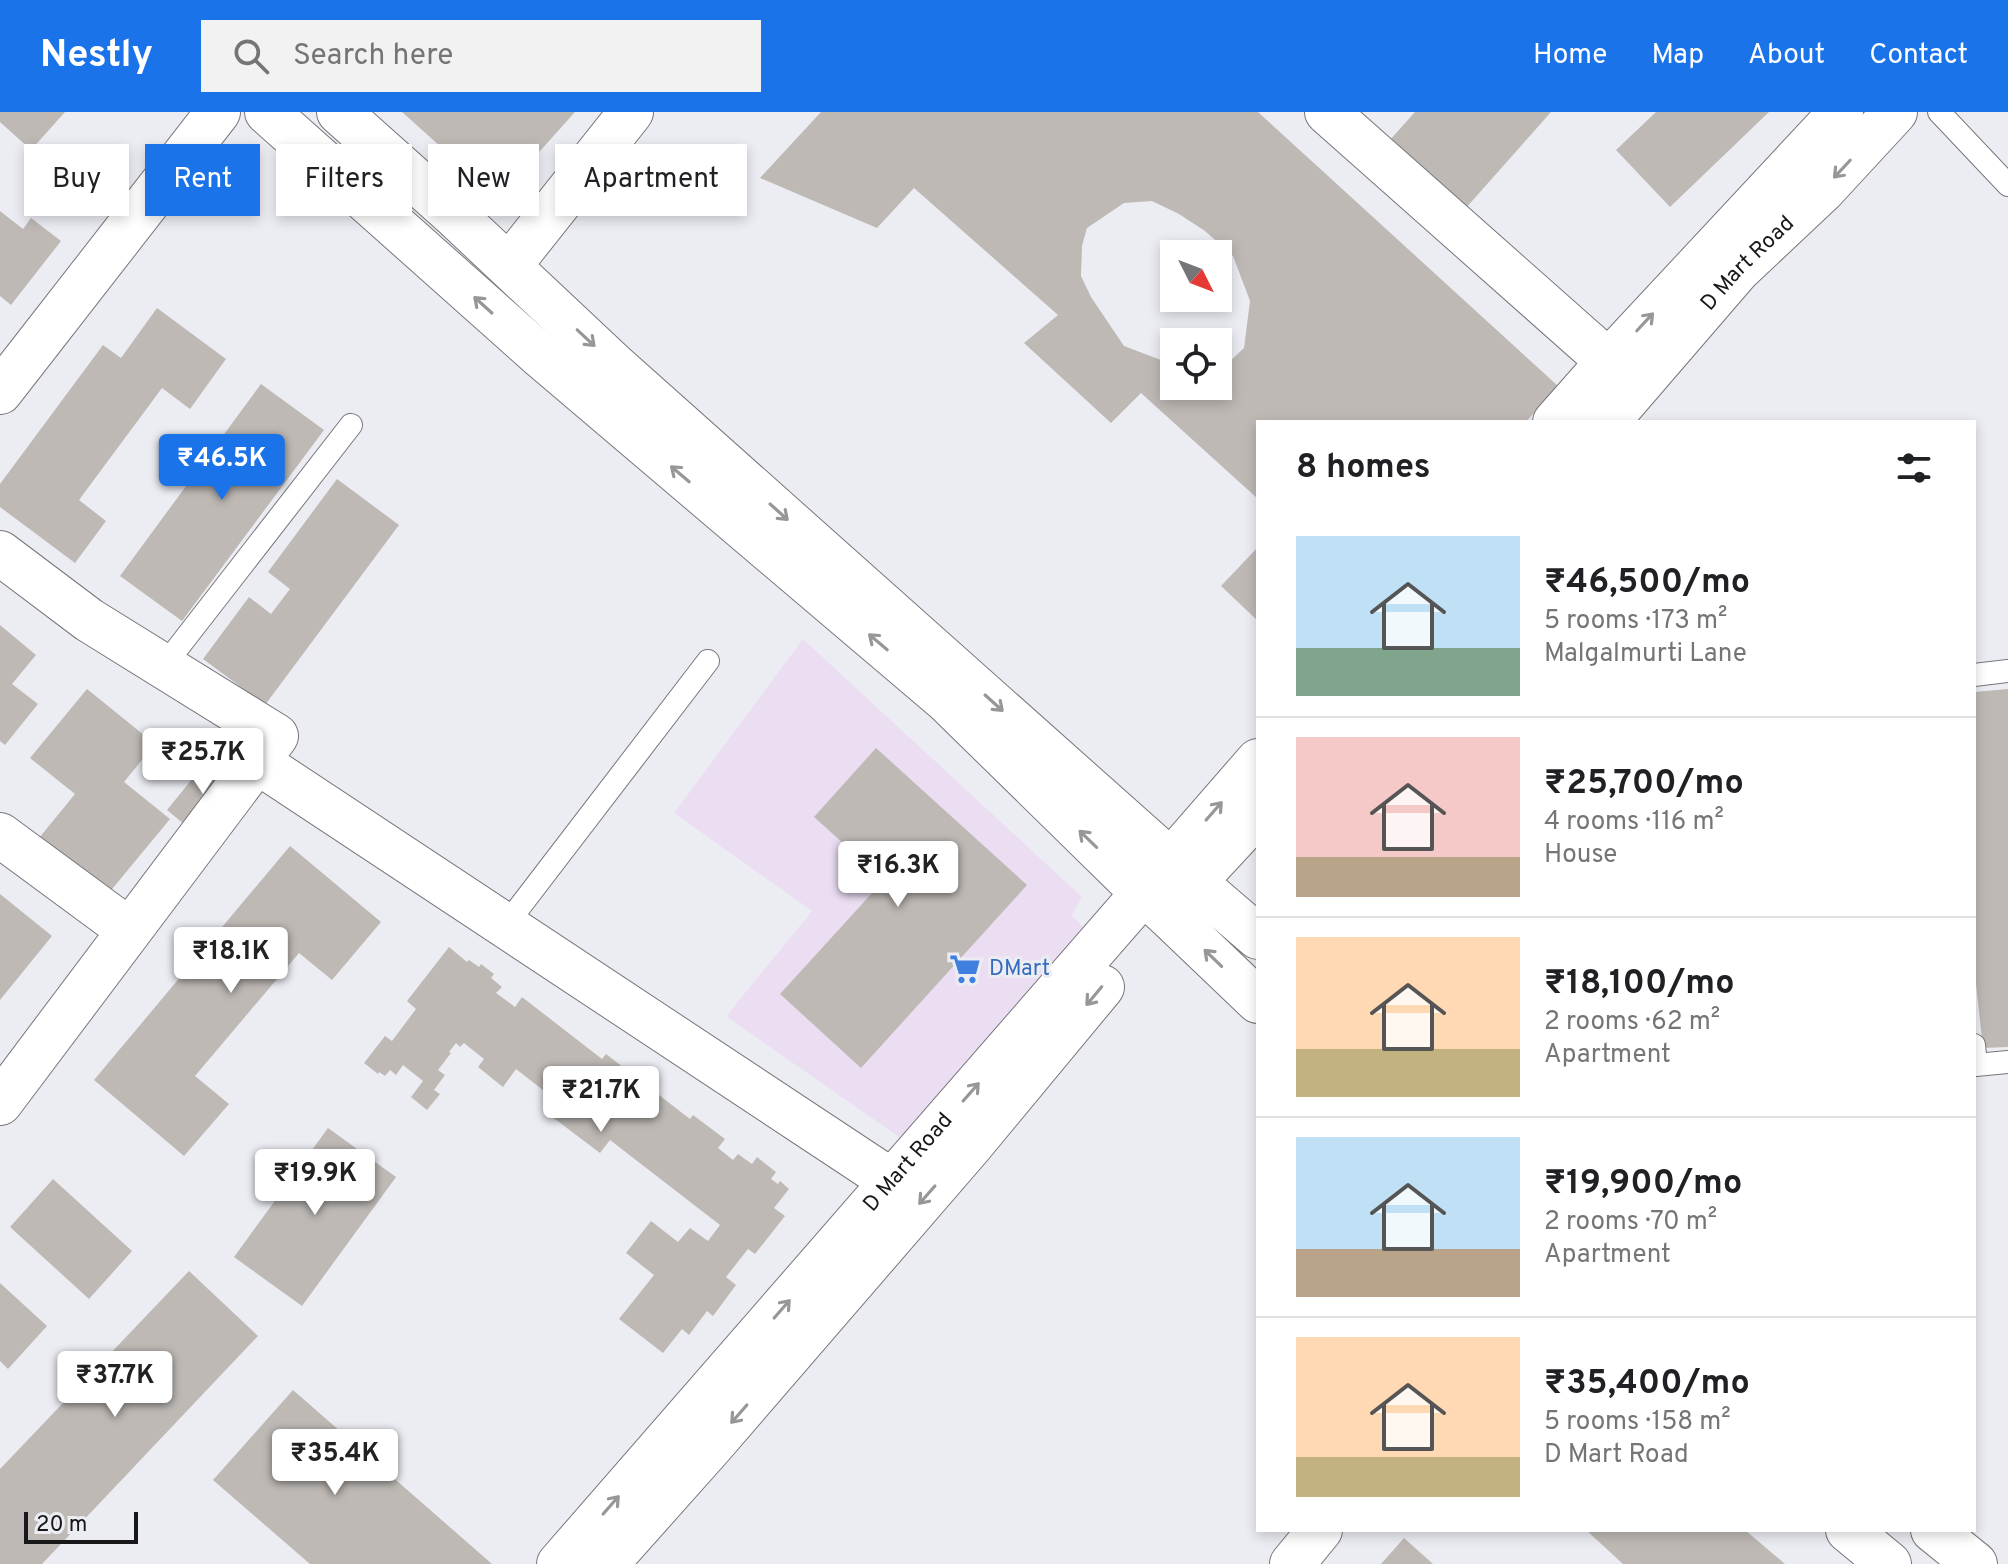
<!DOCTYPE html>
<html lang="en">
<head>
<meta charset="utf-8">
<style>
  body { margin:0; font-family:Overpass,sans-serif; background:#f2f2f2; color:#202124; height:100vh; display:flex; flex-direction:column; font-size:30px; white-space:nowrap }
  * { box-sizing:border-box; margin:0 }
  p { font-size:26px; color:#757577 }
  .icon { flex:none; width:44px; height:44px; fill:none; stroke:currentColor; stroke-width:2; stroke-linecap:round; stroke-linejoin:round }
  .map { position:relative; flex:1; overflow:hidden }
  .drawer { position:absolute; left:1256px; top:308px; width:720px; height:1112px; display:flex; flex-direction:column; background:#fff; border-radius:0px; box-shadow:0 4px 12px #0003 }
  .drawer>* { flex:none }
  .top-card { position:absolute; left:24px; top:32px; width:760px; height:72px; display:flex; gap:16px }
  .needle { width:52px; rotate:132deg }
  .controls { position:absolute; left:1160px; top:128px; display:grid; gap:16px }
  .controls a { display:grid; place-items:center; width:72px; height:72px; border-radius:0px; background:#fff; box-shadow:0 4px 12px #0003; font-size:40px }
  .scale { position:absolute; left:24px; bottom:20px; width:114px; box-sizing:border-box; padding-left:8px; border:4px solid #18181a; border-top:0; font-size:22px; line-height:28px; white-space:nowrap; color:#18181a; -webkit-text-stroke:6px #ecedf3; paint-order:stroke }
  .price { position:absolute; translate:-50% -68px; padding:0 18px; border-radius:8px; background:#fff; color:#222; font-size:26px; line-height:52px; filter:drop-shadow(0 2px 4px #0008) }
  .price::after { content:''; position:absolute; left:50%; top:48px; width:24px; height:18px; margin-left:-12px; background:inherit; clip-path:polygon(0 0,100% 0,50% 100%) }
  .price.on { background:#1a73e8; color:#fff }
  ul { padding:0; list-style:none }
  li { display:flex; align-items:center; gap:24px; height:200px; padding:0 40px }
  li+li { border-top:2px solid #e0e0e0 }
  li span { display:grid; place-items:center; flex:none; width:224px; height:160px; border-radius:0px; color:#555 }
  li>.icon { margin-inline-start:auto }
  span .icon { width:96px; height:96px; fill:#fffc; stroke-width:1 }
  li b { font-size:34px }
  h2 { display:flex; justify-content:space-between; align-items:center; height:96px; padding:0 40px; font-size:34px }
  .chip { padding:0 28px; border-radius:0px; background:#fff; box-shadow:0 4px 12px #0003; font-size:28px; line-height:72px }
  .chip.on { background:#1a73e8; color:#fff }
  header { display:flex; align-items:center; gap:48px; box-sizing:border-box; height:112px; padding:0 40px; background:#1a73e8; color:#fff }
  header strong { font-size:38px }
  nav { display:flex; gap:44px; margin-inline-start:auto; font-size:28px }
  .search { width:560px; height:72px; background:#f2f2f2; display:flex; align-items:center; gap:20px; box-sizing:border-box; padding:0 28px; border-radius:0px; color:#757577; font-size:30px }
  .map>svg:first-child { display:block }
</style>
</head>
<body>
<header>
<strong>Nestly</strong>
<div class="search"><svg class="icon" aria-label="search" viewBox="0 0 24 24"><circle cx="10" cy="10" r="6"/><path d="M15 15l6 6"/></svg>Search here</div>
<nav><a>Home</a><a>Map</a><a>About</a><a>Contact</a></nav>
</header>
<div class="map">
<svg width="2008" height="1452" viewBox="0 0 2008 1452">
  <rect width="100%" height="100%" fill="#ecedf3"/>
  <path fill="#ecdef2" d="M803,527L1082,785L1072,803L1088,821L902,1027L727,905L732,897L812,799L674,701Z"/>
  <path fill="#beb9b5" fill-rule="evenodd" d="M0,0H65L31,38L0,10Z
    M402,0H575L498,86Z
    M821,0H1258L1558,274L1526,310H1258V387L1141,281L1111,311L1024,231L1058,203L914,76L877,116L760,66ZM1152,89L1179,102L1205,119L1233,144L1250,189L1244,236L1230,249L1218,252V274H1174V253L1124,234L1091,185L1081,164L1082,134L1087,116L1124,91Z
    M1415,0H1551L1465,97L1389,29Z
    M1656,0H1769L1670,95L1616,38Z
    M0,99L23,117L31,106L61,129L11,193L0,184Z
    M157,196L226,247L190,297L162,276L79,388L106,409L75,451L0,395V372L103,233L121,246Z
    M261,272L324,318L182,509L120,464Z
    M337,367L399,413L265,593L203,547L249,485L271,502L290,477L268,460Z
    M1258,435V509L1221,474Z
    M0,513L36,543L12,572L38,592L5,633L0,629Z
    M87,577L155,632L124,670L170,707L108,782L39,726L75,682L30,646Z
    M2008,577V935L1983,936L1974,854V580Z
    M876,636L1027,773L861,956L780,882L884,768L814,705Z
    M210,645L239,669L196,722L167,698Z
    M290,734L381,810L332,868L299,841L195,964L229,992L184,1044L94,968Z
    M0,782L52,824L0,888Z
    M449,835L467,850L469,848L479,855L481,852L494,862L491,866L502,875L496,881L515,895L522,885L602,947L606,942L690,1007L693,1003L725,1027L718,1036L733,1048L738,1042L752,1052L757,1045L776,1060L771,1067L778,1072L780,1069L789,1077L774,1096L785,1104L755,1142L748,1137L726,1165L736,1173L713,1204L707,1199L689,1223L682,1217L663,1241L619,1207L654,1163L626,1141L651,1109L678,1130L690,1116L708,1129L720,1113L610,1028L600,1041L547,1001L557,989L516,957L503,975L478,955L484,947L464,931L460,935L456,931L449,940L451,941L438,958L445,963L434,978L440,982L427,998L411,985L423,969L403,953L396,963L390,958L385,964L379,960L378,962L364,951L385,924L392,929L416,897L407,889Z
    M328,1016L396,1065L302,1194L234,1145Z
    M53,1067L132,1139L89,1187L10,1115Z
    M189,1159L258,1224L42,1452H0V1357Z
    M0,1171L47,1214L8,1257L0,1249Z
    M293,1278L492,1452H310L213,1368Z
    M1586,1418H1745L1785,1452H1623Z
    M1404,1426L1433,1452H1381Z"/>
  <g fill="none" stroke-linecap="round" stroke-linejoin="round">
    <defs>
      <path id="service" d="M1939,0L2008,73
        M163,555L351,313
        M1974,563L2008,559
        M505,814L708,549
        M1974,933L1976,953L2008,950"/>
      <path id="minor" d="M1327,0L1636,274
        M509,154L631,0
        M0,280L218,0
        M0,441L89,508L276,624L0,991
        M258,650L893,1070
        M0,723L129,818
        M1194,770L1258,825
        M1168,803L1258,889
        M1848,1418L1889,1452
        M1933,1418L1975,1452
        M1292,1452L1320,1418"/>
      <g id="tertiary">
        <path d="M267,0L542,245L947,589L1144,782L1168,803"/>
        <path d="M339,0L452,101L616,255L1194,770"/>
        <path d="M1555,310L1608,250L1841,0"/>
        <path id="s1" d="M1607,310L1738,158L1823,78L1895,0"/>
        <path d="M1177,792L1194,770L1258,701"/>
        <path id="s2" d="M559,1452L1258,649"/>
        <path d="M606,1452L712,1333L971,1033L1102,875"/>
      </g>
    </defs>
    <use href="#service" stroke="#76777c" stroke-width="24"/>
    <use href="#minor" stroke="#76777c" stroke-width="46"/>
    <use href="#tertiary" stroke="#76777c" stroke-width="46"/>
    <use href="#service" stroke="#fff" stroke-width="22"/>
    <use href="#minor" stroke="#fff" stroke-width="44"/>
    <use href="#tertiary" stroke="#fff" stroke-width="44"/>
  </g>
  <defs><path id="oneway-shaft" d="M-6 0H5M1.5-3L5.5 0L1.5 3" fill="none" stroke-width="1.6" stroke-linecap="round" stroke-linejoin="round" transform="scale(2)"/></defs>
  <g stroke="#979798">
    <use href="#oneway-shaft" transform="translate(1842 57) rotate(133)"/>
    <use href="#oneway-shaft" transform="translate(483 193) rotate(-138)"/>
    <use href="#oneway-shaft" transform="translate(1645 210) rotate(-47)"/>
    <use href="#oneway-shaft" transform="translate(586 226) rotate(43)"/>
    <use href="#oneway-shaft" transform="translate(680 362) rotate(-140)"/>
    <use href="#oneway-shaft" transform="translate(779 400) rotate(42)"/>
    <use href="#oneway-shaft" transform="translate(878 530) rotate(-140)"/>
    <use href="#oneway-shaft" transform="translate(994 591) rotate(42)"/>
    <use href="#oneway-shaft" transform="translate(1214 699) rotate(-49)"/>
    <use href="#oneway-shaft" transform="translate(1088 727) rotate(-136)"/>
    <use href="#oneway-shaft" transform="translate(1213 846) rotate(-136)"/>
    <use href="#oneway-shaft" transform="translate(1094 884) rotate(130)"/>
    <use href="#oneway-shaft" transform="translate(971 980) rotate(-49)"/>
    <use href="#oneway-shaft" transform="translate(927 1083) rotate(131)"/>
    <use href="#oneway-shaft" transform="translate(782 1197) rotate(-49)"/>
    <use href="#oneway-shaft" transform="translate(739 1302) rotate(131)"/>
    <use href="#oneway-shaft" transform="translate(611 1393) rotate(-49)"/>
  </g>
  <defs>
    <symbol id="supermarket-bare" viewBox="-9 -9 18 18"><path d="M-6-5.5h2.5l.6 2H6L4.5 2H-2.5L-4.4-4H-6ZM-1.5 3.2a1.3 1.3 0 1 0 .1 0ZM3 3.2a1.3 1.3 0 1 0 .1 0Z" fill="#3f7fe0" stroke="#ecedf3" stroke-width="2.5" paint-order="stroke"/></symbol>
  </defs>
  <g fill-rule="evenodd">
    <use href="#supermarket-bare" x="943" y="835" width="44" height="44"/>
  </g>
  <g text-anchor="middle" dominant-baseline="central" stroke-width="6" stroke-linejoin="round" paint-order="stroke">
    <g font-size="22" fill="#18181a" stroke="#ecedf3">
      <text stroke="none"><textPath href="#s1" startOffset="212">D Mart Road</textPath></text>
      <text stroke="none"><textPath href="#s2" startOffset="532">D Mart Road</textPath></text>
    </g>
    <g font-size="22" fill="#366cbe" stroke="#ecedf3" text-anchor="start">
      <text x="989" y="857">DMart</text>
    </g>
  </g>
</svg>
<div class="controls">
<a><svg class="needle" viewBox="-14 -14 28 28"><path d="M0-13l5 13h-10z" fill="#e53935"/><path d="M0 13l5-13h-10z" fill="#757577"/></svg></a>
<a><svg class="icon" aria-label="locate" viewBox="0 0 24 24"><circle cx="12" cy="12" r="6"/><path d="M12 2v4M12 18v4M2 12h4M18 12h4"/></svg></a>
</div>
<div class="scale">20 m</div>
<b class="price on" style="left:222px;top:390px">₹46.5K</b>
<b class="price" style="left:203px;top:684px">₹25.7K</b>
<b class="price" style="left:898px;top:797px">₹16.3K</b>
<b class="price" style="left:231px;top:883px">₹18.1K</b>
<b class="price" style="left:601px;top:1022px">₹21.7K</b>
<b class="price" style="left:315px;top:1105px">₹19.9K</b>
<b class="price" style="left:115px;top:1307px">₹37.7K</b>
<b class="price" style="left:335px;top:1385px">₹35.4K</b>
<div class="top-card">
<a class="chip">Buy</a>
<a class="chip on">Rent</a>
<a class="chip">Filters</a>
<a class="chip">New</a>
<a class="chip">Apartment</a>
</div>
<section class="drawer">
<h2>8 homes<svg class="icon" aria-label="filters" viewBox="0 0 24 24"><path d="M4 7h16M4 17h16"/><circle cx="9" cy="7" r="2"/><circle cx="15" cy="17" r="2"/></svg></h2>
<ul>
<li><span style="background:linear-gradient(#bfe0f5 70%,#7fa58c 0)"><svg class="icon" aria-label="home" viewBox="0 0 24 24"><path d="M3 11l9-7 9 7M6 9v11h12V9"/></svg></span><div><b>₹46,500/mo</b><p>5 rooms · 173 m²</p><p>Malgalmurti Lane</p></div></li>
<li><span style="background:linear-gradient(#f6c9c9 75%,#b9a48a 0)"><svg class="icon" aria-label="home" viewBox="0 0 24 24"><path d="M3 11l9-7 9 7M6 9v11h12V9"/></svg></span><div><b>₹25,700/mo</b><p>4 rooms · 116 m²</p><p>House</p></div></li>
<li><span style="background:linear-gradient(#ffd9b3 70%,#c2b280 0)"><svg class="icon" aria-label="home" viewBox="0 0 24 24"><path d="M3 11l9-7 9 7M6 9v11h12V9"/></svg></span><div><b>₹18,100/mo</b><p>2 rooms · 62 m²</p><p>Apartment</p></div></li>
<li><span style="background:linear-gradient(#bfe0f5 70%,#b9a48a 0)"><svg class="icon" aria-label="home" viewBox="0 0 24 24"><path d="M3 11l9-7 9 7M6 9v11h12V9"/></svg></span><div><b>₹19,900/mo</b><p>2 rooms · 70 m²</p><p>Apartment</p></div></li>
<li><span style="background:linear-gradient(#ffd9b3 75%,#c2b280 0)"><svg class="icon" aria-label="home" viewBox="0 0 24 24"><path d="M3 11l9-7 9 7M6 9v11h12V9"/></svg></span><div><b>₹35,400/mo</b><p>5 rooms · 158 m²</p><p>D Mart Road</p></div></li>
</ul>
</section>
</div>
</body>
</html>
